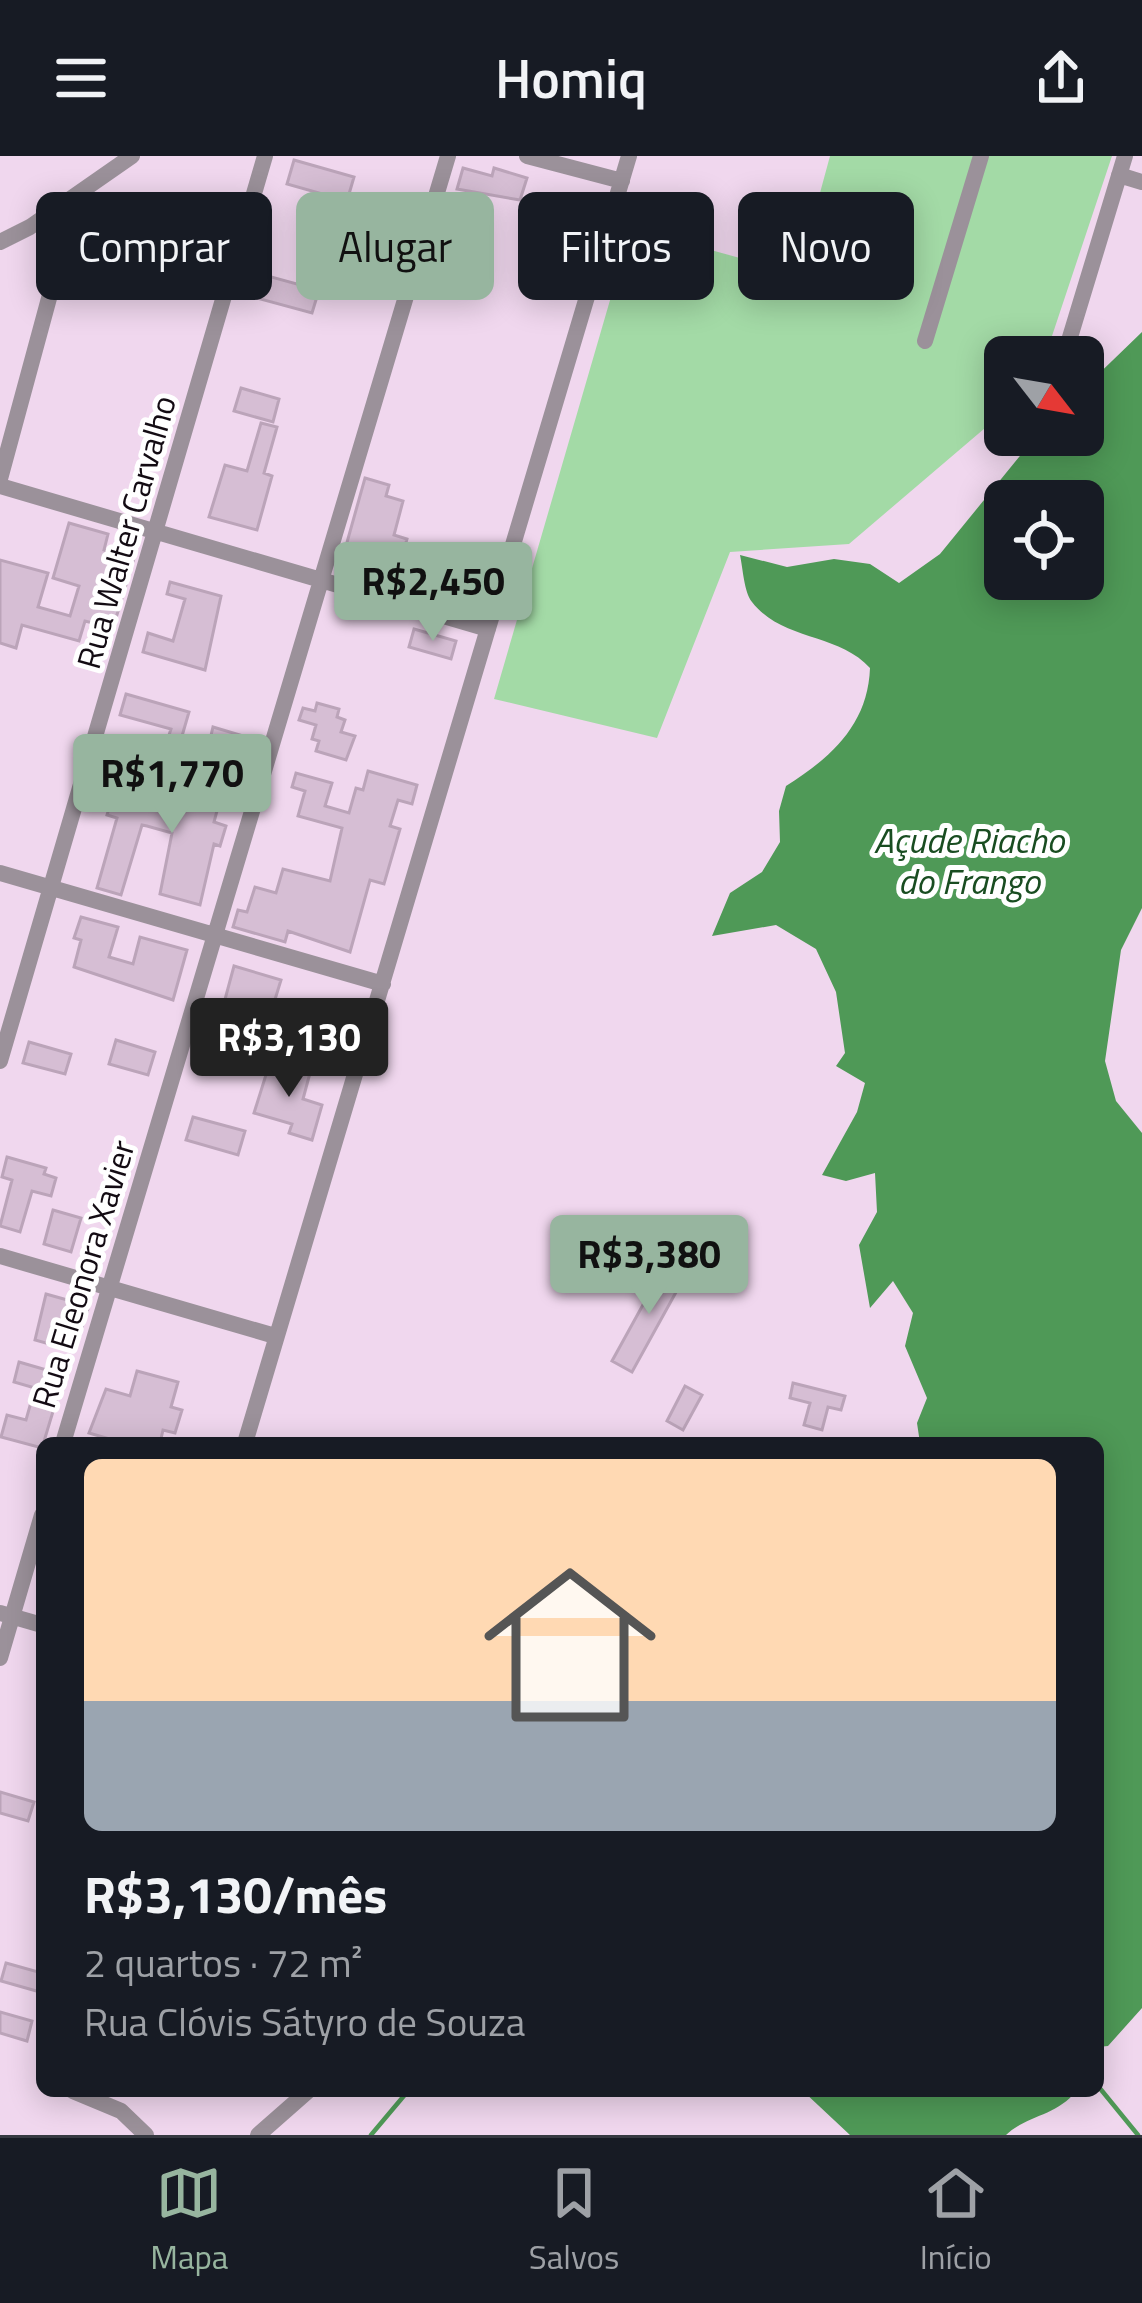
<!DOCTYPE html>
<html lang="pt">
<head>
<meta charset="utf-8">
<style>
  body { margin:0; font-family:"Titillium Web",sans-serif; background:#20242c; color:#f1f3f6; height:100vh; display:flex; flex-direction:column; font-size:45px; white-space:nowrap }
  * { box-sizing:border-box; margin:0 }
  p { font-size:39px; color:#9ea1a6 }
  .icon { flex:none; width:66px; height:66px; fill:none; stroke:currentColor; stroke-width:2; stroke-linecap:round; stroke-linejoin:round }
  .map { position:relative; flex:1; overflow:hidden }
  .sheet { position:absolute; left:36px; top:1281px; width:1068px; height:660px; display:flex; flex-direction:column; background:#171b24; border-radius:18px; box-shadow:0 6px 30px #0003 }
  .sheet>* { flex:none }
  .guide { position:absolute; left:36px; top:36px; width:1071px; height:108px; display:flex; gap:24px }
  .needle { width:78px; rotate:121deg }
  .tools { position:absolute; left:984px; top:180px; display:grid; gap:24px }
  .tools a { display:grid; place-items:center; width:120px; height:120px; border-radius:18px; background:#171b24; box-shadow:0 6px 30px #0003; font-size:60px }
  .price { position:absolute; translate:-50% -102px; padding:0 27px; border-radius:12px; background:#97b59f; color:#111; font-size:39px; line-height:78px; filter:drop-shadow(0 3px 6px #0008) }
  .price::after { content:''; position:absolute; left:50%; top:72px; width:36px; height:27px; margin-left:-18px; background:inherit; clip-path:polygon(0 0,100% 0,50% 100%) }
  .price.selected { background:#222; color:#fff }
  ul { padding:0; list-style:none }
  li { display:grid; align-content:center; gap:24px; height:636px; padding:0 48px }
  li+li { border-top:3px solid #363941 }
  li span { display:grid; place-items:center; height:372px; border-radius:18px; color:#555 }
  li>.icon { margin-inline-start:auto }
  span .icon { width:216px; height:216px; fill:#fffc; stroke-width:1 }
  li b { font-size:51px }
  .tag { padding:0 42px; border-radius:18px; background:#171b24; box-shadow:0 6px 30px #0003; font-size:42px; line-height:108px }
  .tag.selected { background:#97b59f; color:#111 }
  header { display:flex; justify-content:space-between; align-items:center; height:156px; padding:0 48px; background:#171b24; font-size:54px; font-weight:600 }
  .menu { display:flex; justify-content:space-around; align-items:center; height:168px; border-top:3px solid #363941; background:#171b24; font-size:33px; color:#9ea1a6 }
  .menu a { display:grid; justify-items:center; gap:6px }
  .menu .selected { color:#97b59f }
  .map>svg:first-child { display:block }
</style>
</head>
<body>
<header><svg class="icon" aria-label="menu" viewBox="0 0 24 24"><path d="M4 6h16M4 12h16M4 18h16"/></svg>Homiq<svg class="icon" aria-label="share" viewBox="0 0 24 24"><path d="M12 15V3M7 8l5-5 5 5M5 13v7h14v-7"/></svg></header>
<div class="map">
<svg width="1142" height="1979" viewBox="0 0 1142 1979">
  <rect width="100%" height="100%" fill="#f0d7ee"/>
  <path fill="#a3daa6" d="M830,0H1112L1045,201H1005V255L849,388L730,396L657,582L494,543L631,72L798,118Z"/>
  <path fill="#4f9957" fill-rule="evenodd" d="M1142,176V752L1121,794L1105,905L1116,945L1142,977V1852L1108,1890L1098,1891V1287H920L917,1267L927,1242L905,1190L913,1157L893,1125L870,1152L859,1089L877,1056L875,1017L846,1025L822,1019L857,956L865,927L836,910L845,897L836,836L816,793L776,769L712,780L730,737L762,716L780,686L779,655L786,630C832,601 868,568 870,512C838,477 782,485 752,446C744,436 743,413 740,399L787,411L834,403L870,408L899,427L940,398L1037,279H1083V233ZM1005,345H1083V423H1005Z
    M803,1935H1076C1057,1960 1027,1959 1006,1979H850Z"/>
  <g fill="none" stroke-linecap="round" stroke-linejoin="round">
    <path stroke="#4f9957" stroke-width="4.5" d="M1098,1930L1138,1979
      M371,1979L408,1935"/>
  </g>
  <path fill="#d6bed4" stroke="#bba4b9" stroke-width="3" d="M294,4L354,21L347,45L287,28Z
    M463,12L492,20L494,12L527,22L520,44L457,33Z
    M253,116L319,134L312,157L246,139Z
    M241,232L279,243L273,266L234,255Z
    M261,267L277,271L264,317L272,320L257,374L209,361L225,309L247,315Z
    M365,322L389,329L386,340L403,345L394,379L407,383L394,429L339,415Z
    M69,367L108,378L104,394L134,402L113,472L85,465L79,485L22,469L16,492L0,487V404L48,417L38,451L70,460L79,430L53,422Z
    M170,426L221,440L205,514L143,496L148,477L173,485L185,443L167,438Z
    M414,473L456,485L451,503L409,491Z
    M126,538L189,556L175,604L162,600L171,573L120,559Z
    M317,547L339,553L337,561L345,564L341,576L355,580L346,604L316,595L319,585L312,583L316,569L299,564L303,552L315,555Z
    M213,571L257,584L252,601L209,588Z
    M193,610L245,625L240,642L222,636L214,666L226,670L220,690L214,688L200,749L160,738L172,677L147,670L142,669L121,739L97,732L117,662L107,659L113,640L174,657Z
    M368,615L417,629L412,648L398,644L390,670L400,673L384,728L370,724L350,796L288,775L285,786L233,771L238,754L247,756L255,731L276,737L283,713L330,725L342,672L298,660L305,635L292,631L296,617L332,627L325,650L349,657L356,632L363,634Z
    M81,761L118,771L109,801L133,808L140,781L187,794L173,844L74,811L81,784L74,782Z
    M234,810L281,824L273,850L326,865L320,888L226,863L229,849L224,847Z
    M116,884L155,896L148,919L109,908Z
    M29,886L71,898L65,918L23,907Z
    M270,906L310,917L303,943L322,949L312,984L289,977L292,968L254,957Z
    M193,961L245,975L238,999L186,984Z
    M7,1001L46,1012L44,1018L56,1022L51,1040L32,1035L20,1076L0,1070L12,1024L2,1021Z
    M53,1054L81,1062L71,1096L44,1088Z
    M666,1107L686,1118L632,1216L612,1205Z
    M46,1138L89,1150L74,1195L35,1184Z
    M19,1206L64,1219L42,1292L1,1281L7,1259L26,1264L35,1232L14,1226Z
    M137,1215L178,1226L171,1251L182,1254L175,1277L163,1274L160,1287H123L89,1277L106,1233L130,1240Z
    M793,1227L845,1240L841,1254L828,1251L822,1274L804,1269L810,1247L790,1242Z
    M685,1230L702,1239L683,1274L667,1265Z
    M0,1636L34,1646L28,1665L0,1657Z
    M6,1807L42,1817L40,1836L1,1825Z
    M0,1856L32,1865L27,1885L0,1877Z"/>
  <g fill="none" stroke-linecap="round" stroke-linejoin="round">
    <path stroke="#9b919a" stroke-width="16" d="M527,0L622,25
      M1119,19L1142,26
      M0,86L30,71L132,0
      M925,185L981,0
      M1064,201L1125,0
      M0,323L77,39
      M0,330L488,473
      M0,717L383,828
      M0,905L265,0
      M0,1100L275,1180
      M63,1287L448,0
      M245,1287L629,0
      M0,1457L42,1469
      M0,1502L42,1359
      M73,1935L121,1955L146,1979
      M258,1979L308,1935"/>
  </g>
  <g text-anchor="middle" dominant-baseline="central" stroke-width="10" stroke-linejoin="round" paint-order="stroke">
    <g font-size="33" fill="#130b13" stroke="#fff">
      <text transform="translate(126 376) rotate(-74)">Rua Walter Carvalho</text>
      <text transform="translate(83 1118) rotate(-73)">Rua Eleonora Xavier</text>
    </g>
    <g font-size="36" font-style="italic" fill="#194d21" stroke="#fff">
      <text x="969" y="683">Açude Riacho<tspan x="969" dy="41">do Frango</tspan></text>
    </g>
  </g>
</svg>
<div class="tools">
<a><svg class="needle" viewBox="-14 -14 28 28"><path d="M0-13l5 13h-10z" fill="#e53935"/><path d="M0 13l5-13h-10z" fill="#9ea1a6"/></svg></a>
<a><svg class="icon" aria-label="locate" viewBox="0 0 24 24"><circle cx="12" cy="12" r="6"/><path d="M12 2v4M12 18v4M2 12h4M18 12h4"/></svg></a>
</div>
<b class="price" style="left:433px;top:488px">R$2,450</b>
<b class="price" style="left:172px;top:680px">R$1,770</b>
<b class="price selected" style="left:289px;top:944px">R$3,130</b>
<b class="price" style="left:649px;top:1161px">R$3,380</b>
<div class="guide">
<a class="tag">Comprar</a>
<a class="tag selected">Alugar</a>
<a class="tag">Filtros</a>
<a class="tag">Novo</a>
</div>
<section class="sheet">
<ul>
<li><span style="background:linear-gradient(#ffd9b3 65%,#9aa5b1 0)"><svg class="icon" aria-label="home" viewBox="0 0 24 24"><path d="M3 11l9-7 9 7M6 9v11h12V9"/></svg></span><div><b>R$3,130/mês</b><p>2 quartos · 72 m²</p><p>Rua Clóvis Sátyro de Souza</p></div></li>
</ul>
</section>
</div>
<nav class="menu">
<a class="selected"><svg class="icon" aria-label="map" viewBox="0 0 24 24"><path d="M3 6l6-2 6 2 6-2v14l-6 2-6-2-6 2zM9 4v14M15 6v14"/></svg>Mapa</a>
<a><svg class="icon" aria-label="saved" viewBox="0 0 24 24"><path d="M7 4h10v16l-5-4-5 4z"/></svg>Salvos</a>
<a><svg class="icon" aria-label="home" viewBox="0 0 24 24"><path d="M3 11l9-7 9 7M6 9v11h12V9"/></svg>Início</a>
</nav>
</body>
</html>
